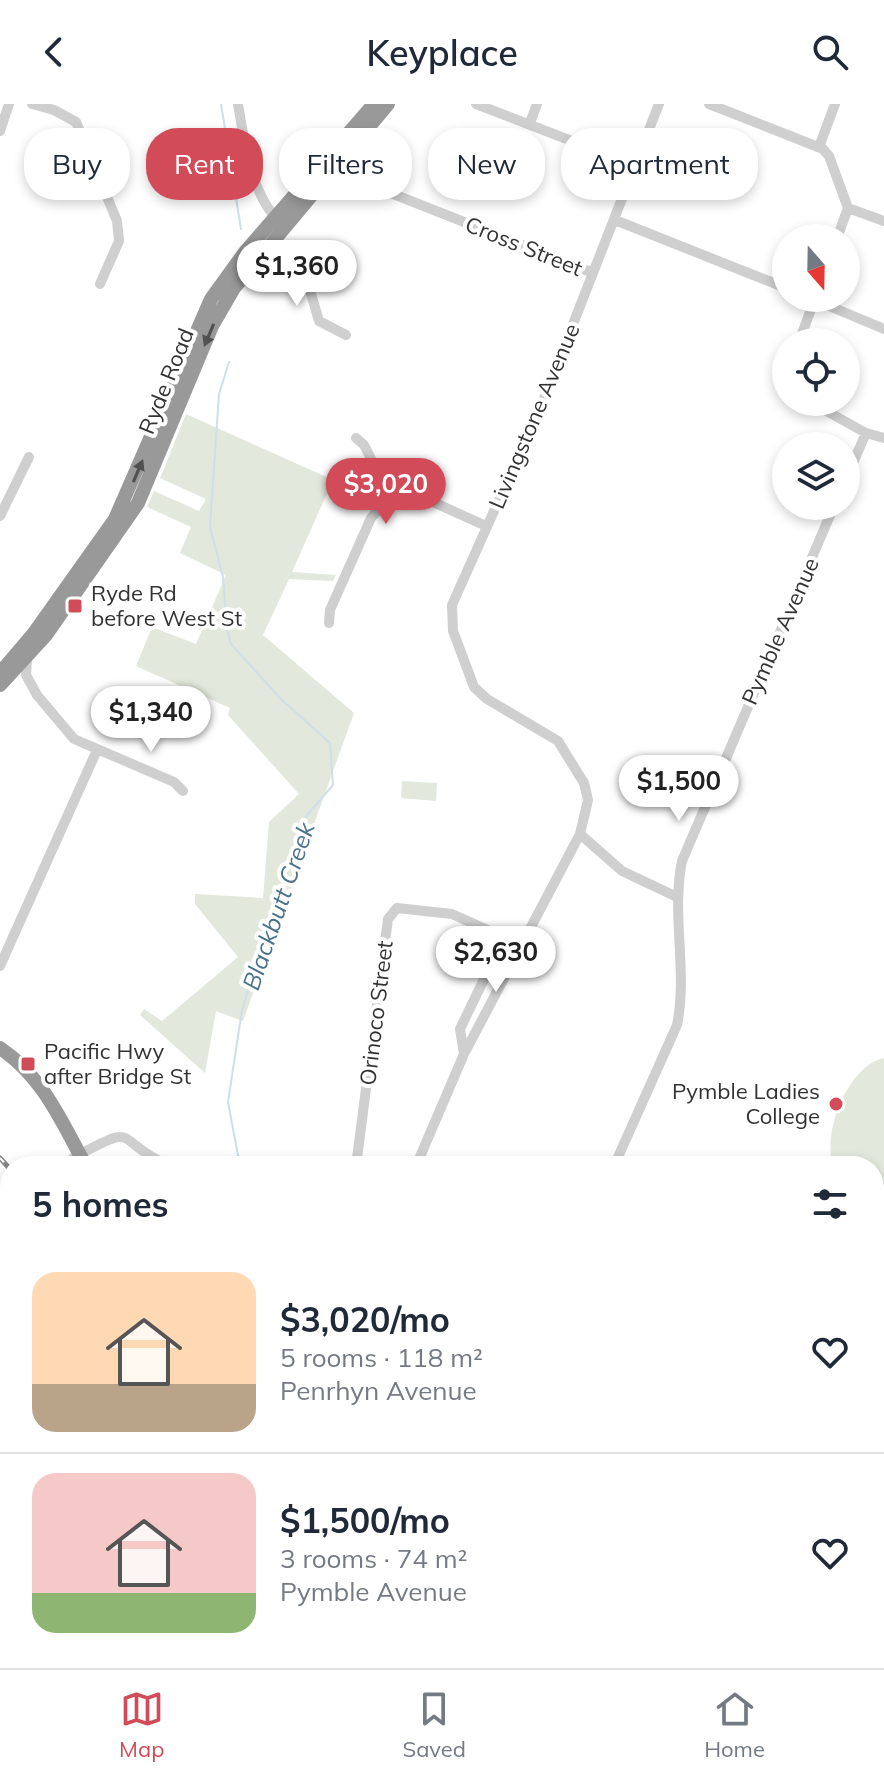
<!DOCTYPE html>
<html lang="en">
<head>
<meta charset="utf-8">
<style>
  body { margin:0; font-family:Mulish,sans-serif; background:#f2f2f3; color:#1f2937; height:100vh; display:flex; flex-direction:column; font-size:30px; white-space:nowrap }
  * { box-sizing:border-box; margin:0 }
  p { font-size:26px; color:#747a83 }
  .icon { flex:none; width:44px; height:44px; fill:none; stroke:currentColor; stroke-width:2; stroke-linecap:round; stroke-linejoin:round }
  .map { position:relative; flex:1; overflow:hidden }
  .details { position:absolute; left:0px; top:1052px; width:884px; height:512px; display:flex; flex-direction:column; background:#fff; border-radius:32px 32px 0 0; box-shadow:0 4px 12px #0003 }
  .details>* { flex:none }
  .top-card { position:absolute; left:24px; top:24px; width:836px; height:72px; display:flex; gap:16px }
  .needle { width:52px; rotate:160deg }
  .fabs { position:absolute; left:772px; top:120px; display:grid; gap:16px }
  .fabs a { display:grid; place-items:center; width:88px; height:88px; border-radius:50%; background:#fff; box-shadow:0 4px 12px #0003; font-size:40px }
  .price { position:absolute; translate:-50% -68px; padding:0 18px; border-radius:28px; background:#fff; color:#222; font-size:26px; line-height:52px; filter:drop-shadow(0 2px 4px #0008) }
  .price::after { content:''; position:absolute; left:50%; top:48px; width:24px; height:18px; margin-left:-12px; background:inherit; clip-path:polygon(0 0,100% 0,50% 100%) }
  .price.selected { background:#d14c58; color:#fff }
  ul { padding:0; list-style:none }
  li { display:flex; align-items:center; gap:24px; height:200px; padding:0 32px }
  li+li { border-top:2px solid #e0e1e3 }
  li span { display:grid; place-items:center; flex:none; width:224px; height:160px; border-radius:24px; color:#555 }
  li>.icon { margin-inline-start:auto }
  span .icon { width:96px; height:96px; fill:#fffc; stroke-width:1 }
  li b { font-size:34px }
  h2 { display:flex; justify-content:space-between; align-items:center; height:96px; padding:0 32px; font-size:34px }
  .chip { padding:0 28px; border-radius:32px; background:#fff; box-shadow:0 4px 12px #0003; font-size:28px; line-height:72px }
  .chip.selected { background:#d14c58; color:#fff }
  header { display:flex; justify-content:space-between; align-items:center; height:104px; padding:0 32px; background:#fff; font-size:36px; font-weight:600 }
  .dock { display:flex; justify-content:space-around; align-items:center; height:112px; border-top:2px solid #e0e1e3; background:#fff; font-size:22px; color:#747a83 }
  .dock a { display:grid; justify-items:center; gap:4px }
  .dock .selected { color:#d14c58 }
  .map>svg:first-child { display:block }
</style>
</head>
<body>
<header><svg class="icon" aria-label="back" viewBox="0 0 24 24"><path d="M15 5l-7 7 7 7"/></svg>Keyplace<svg class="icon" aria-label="search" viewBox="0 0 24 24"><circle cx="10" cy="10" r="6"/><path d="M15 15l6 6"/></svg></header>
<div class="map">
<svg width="884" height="1564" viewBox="0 0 884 1564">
  <rect width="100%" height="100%" fill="#fff"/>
  <path fill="#e2e8dc" d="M186,310L333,376L292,468L336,471L333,477L289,475L263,531L354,609L243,917L216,907L205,969L140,911L144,905L162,917L238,853L195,800V790L263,794L269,718L299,690L228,611L230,604L136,562L152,523L196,540L226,471L180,449L191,423L147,403L154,387L199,407L206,395L160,374Z
    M402,677L437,679L436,697L401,694Z
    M884,954V1095H875L874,1062H833C822,1029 847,962 884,954Z
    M884,1151V1254L874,1251V1183Z"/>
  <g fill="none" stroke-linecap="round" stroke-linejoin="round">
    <path stroke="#cfdfe8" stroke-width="2" d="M221,0L241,125
      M229,258L219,290L210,423L223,473L227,526L231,540L281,595L330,639L333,681L301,718L242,906L228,998L240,1062"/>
    <path stroke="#cfcfcf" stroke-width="10" d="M32,0L54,6L76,18L117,117L119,137L100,180
      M238,0C244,36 251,91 279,117
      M476,0L634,61
      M709,0L823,45L829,52L848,104
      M530,19L537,0
      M0,27L9,0
      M819,43L835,0
      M329,61L340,69L593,169
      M848,104L884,117
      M615,116L786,184
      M837,134L848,104
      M260,151L307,176L319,217L346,231
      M810,194L884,225
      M799,238L815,194
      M810,298L866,329L884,334
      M356,334L364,341L390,392
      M846,375L866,329
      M0,412L29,353
      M329,519L330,506L371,414L390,392L413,389L486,422
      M27,556L26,571L37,591L74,635L174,678L183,687
      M580,730L622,767L677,793
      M0,862L97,646
      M73,1054C143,1016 110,1036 170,1062
      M356,1062L388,815L397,804L452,810L501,832L499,844L460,925L464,950
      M416,1062L464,950L580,730L588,696L584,679L558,637L487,595L474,583L453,527L452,501L541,302L659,0
      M614,1062L677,921C688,867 671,811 682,757L834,402
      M0,1115L10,1125
      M874,1322L884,1326
      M0,1496L10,1469
      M319,1554L321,1564
      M137,1564L139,1554
      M415,1564L418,1554"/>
    <path stroke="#aaa" stroke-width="12" d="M874,1529L884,1507
      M859,1564L863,1554"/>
    <path stroke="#999" stroke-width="14" d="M0,569L34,529L115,415L211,195L245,148L374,0
      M0,581L46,531L138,399L212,222L234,184L388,0
      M0,944C44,974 61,1017 86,1062
      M874,1483L884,1489
      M874,1495L884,1502"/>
    <defs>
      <path id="rail" d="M0,1054L10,1065
        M874,1343L884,1347"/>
    </defs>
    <use href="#rail" stroke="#878787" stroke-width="5"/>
    <use href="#rail" stroke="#fff" stroke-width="2" stroke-dasharray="6" stroke-linecap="butt"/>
  </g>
  <defs><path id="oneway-solid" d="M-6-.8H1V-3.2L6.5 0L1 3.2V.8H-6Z" transform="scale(2)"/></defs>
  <g fill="#515151">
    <use href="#oneway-solid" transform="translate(209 231) rotate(113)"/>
    <use href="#oneway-solid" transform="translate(138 367) rotate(-67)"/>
  </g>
  <g fill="#d14c58" stroke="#fff" stroke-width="3">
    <rect x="67" y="494" width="16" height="16" rx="4"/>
    <rect x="20" y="952" width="16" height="16" rx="4"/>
    <circle cx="836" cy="1000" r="8"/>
  </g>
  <g text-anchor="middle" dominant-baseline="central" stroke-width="8" stroke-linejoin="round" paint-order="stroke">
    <g font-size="22" fill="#323232" stroke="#fff">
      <text transform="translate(524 142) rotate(22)">Cross Street</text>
      <text transform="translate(166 277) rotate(-68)">Ryde Road</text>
      <text transform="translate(534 312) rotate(-67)">Livingstone Avenue</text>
      <text transform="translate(780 527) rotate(-66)">Pymble Avenue</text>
      <text transform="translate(376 909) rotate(-83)">Orinoco Street</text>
    </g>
    <g font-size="22" fill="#323232" stroke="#fff" text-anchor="start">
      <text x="91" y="489">Ryde Rd<tspan x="91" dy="25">before West St</tspan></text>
      <text x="44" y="947">Pacific Hwy<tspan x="44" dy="25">after Bridge St</tspan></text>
      <text x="820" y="987" text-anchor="end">Pymble Ladies<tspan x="820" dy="25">College</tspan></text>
    </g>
    <g font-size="24" font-style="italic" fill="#49728b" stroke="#fff">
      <text transform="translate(278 802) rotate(-71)">Blackbutt Creek</text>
    </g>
  </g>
</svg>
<div class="fabs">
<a><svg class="needle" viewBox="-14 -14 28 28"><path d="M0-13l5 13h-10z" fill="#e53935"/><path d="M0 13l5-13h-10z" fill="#747a83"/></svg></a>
<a><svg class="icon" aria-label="locate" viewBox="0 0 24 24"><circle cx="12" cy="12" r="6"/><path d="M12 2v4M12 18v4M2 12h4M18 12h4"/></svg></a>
<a><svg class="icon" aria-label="layers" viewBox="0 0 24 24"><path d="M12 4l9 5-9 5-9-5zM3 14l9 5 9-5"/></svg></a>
</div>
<b class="price" style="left:297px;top:204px">$1,360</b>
<b class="price selected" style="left:386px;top:422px">$3,020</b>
<b class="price" style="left:151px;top:650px">$1,340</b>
<b class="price" style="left:679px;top:719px">$1,500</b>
<b class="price" style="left:496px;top:890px">$2,630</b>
<div class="top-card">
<a class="chip">Buy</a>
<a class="chip selected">Rent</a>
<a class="chip">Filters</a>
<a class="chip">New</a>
<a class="chip">Apartment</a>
</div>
<section class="details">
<h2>5 homes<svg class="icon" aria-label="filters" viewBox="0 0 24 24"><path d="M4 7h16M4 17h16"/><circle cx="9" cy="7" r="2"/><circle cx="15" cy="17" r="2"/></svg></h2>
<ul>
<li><span style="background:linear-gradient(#ffd9b3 70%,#b9a48a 0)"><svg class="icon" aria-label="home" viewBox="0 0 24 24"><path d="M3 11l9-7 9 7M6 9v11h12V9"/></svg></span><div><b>$3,020/mo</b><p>5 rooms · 118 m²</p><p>Penrhyn Avenue</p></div><svg class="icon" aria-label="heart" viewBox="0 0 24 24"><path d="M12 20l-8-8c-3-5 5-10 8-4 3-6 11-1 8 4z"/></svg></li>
<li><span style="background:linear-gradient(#f6c9c9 75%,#8fb573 0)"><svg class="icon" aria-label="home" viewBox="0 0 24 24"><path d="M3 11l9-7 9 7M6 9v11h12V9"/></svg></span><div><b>$1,500/mo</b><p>3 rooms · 74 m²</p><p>Pymble Avenue</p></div><svg class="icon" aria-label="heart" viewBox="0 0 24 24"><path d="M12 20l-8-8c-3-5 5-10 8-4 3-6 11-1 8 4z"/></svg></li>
</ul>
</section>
</div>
<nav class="dock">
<a class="selected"><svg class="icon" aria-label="map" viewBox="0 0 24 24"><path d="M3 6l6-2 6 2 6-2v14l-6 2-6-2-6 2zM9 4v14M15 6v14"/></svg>Map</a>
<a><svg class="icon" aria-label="saved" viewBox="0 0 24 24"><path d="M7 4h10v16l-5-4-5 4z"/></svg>Saved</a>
<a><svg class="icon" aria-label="home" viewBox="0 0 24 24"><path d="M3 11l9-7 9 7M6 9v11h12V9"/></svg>Home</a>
</nav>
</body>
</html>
